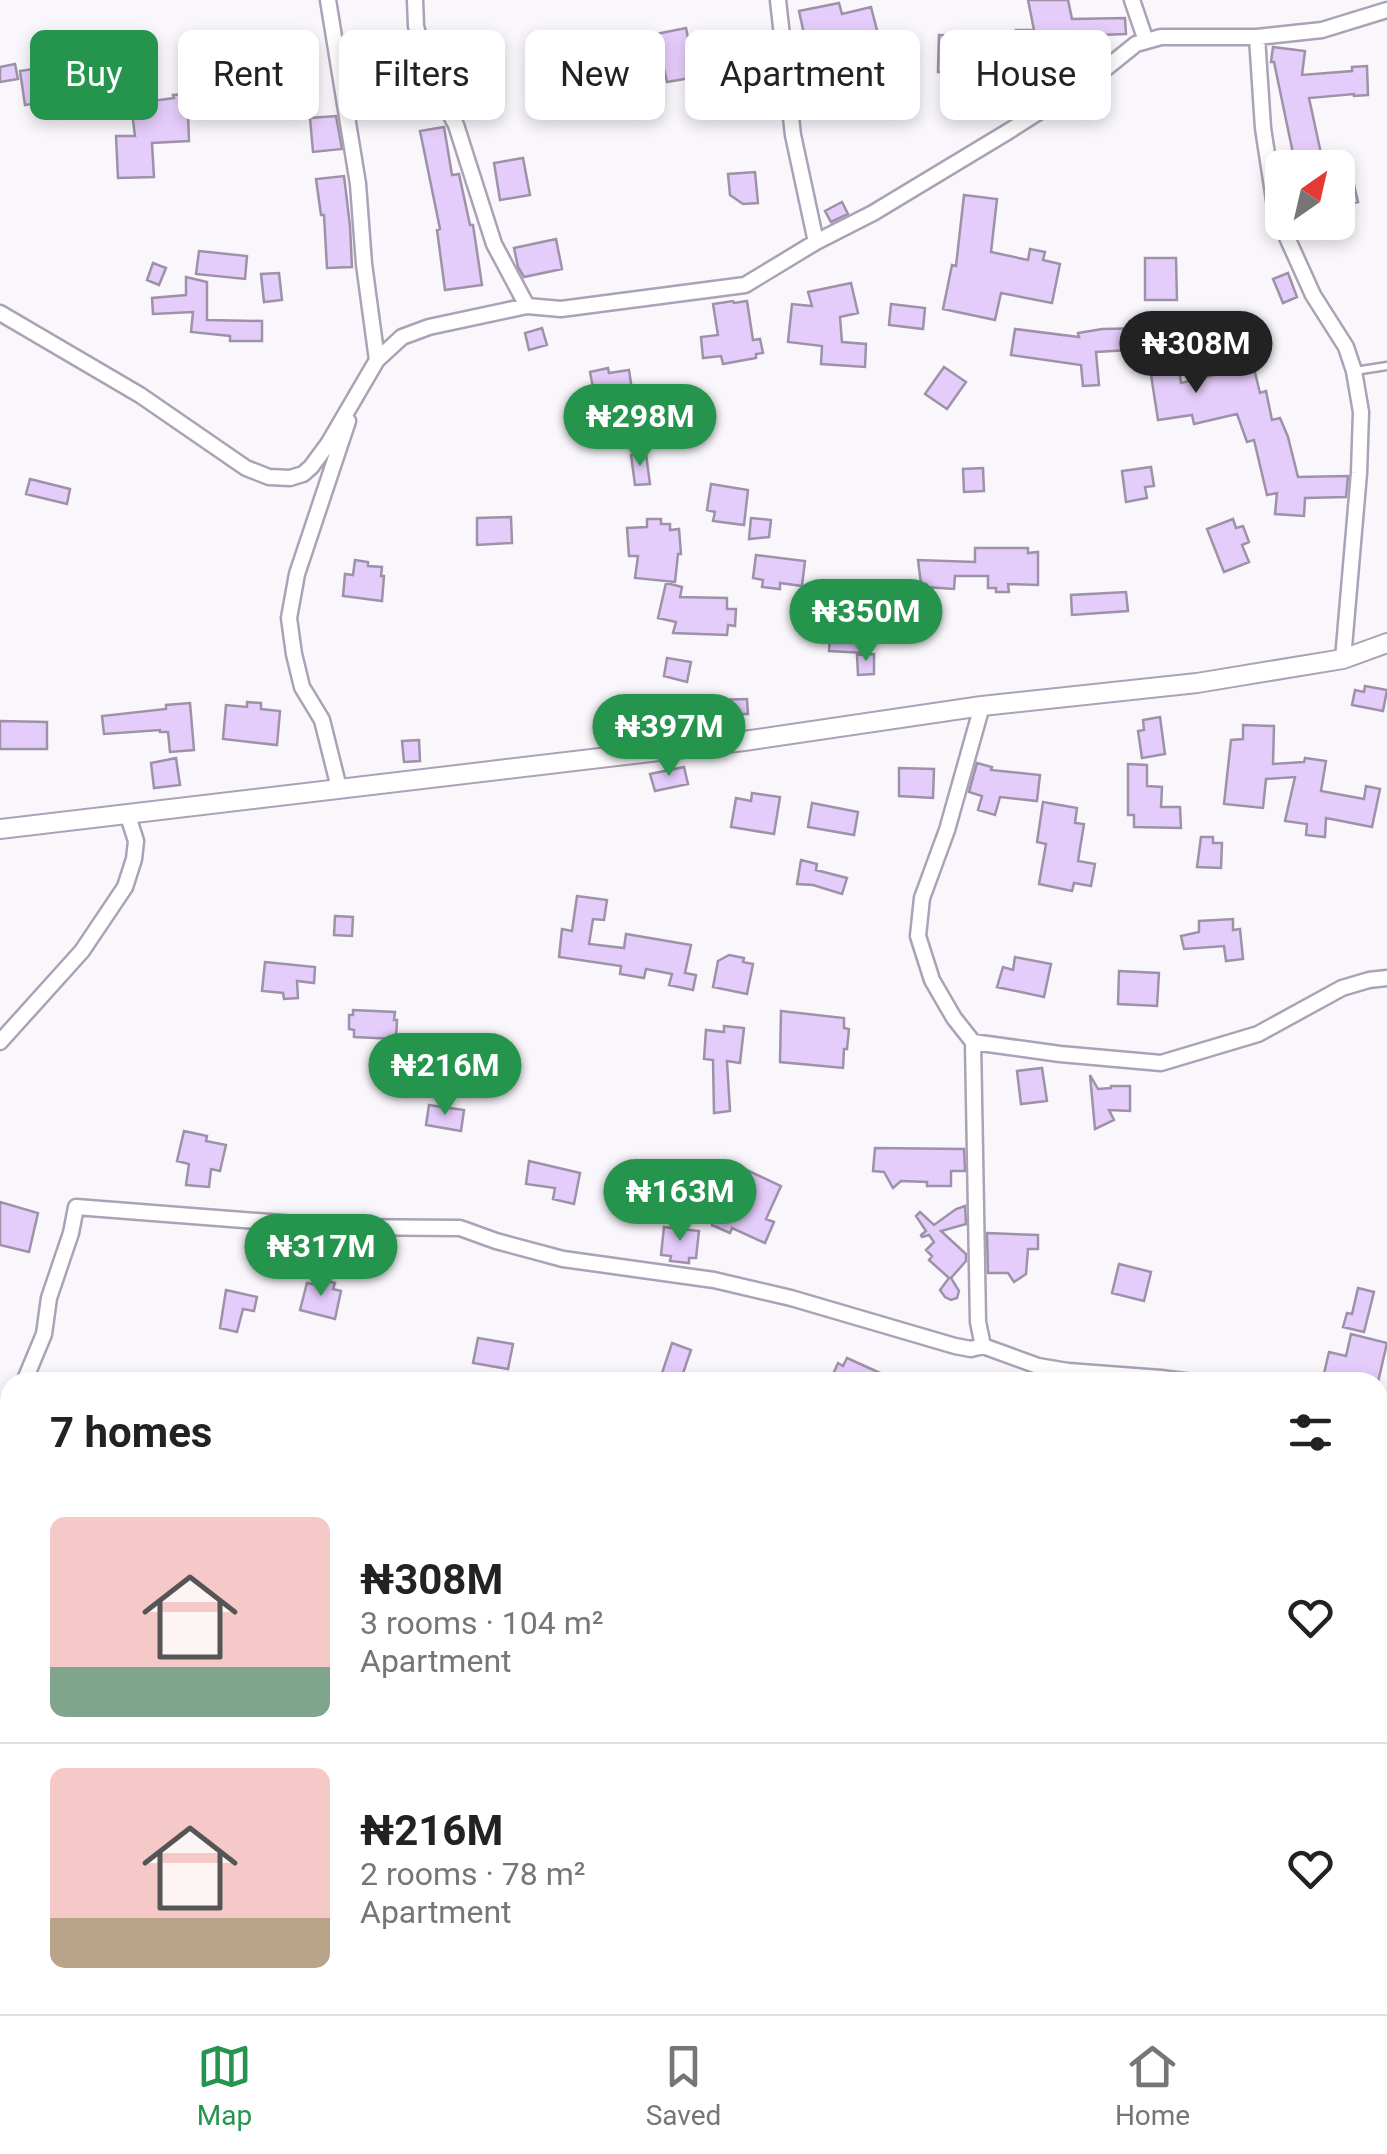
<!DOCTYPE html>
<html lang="en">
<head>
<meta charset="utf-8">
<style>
  body { margin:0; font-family:Roboto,sans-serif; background:#f6f6f6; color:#222; height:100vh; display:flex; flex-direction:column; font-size:38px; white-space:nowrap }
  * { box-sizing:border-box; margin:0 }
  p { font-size:32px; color:#767676 }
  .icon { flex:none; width:55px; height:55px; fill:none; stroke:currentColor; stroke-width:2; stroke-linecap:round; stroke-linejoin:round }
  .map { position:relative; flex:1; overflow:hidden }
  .details { position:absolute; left:0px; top:1372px; width:1388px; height:642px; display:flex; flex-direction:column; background:#fff; border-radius:30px 30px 0 0; box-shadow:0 5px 15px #0003 }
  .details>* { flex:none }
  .guide { position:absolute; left:30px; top:30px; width:1328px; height:90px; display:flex; gap:20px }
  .needle { width:65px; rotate:34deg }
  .controls { position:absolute; left:1265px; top:150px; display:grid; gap:20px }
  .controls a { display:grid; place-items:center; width:90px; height:90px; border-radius:15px; background:#fff; box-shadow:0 5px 15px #0003; font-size:50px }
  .price { position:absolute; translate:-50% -85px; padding:0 22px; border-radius:35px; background:#25954e; color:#fff; font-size:32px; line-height:65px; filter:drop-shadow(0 2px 5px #0008) }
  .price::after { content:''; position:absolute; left:50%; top:60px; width:30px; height:22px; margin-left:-15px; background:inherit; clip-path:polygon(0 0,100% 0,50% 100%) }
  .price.current { background:#222; color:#fff }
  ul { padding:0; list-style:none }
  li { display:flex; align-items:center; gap:30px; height:250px; padding:0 50px }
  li+li { border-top:2px solid #e0e0e0 }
  li span { display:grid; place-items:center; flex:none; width:280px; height:200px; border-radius:15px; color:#555 }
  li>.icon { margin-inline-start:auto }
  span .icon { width:120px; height:120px; fill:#fffc; stroke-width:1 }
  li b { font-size:42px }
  h2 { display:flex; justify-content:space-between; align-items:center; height:120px; padding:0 50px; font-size:42px }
  .tag { padding:0 35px; border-radius:15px; background:#fff; box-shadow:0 5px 15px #0003; font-size:35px; line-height:90px }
  .tag.current { background:#25954e; color:#fff }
  .menu { display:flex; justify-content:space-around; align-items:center; height:140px; border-top:2px solid #e0e0e0; background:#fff; font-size:28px; color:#767676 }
  .menu a { display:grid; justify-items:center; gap:5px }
  .menu .current { color:#25954e }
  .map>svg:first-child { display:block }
</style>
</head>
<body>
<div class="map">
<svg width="1387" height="2014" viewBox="0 0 1387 2014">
  <rect width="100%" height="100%" fill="#faf7fc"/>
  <path fill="#e5cdfb" stroke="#9d92a7" stroke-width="2.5" d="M1028,0H1068L1072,19L1125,18L1126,34L1070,36L1072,44L1037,51L1036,46L1017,47L1016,30H1034Z
    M839,3L842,14L871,7L879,38L840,47L839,41L807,48L799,11Z
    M686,28L696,77L667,82L656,34Z
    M939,35L967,36L966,73L938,72Z
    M1273,47L1305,51L1302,75L1352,71V67L1367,66L1368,95L1354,96V94L1309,98L1322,158L1295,163L1274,62H1271Z
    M15,64L18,79L0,82V67Z
    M46,67L51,101L25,105L20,71Z
    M191,94L193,112H188L189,141L152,143L154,177L118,178L116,136H135L131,104L174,98L173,95Z
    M336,116L342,149L313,152L310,118Z
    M444,127L452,175L459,174L470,225H473L482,285L445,290L437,230L440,229L420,131Z
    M523,158L530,195L500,200L494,163Z
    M1350,167L1358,202L1340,206L1338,170Z
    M755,172L758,203L743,204L730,195L728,174Z
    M344,176L350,226L352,267L327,268L324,215H321L316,179Z
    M964,195L997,199L991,252L1028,260L1030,249L1045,252L1043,260L1060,264L1052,303L1001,293L995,320L943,309L952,265L956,266Z
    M842,202L848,214L831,222L825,211Z
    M556,239L562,269L524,277L518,267L514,248Z
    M199,251L247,256L245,279L196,274Z
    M1145,258H1176L1177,300H1145Z
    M153,263L166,268L159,285L147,280Z
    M279,273L282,300L264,302L261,274Z
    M1288,273L1297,297L1283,303L1273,279Z
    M186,277L207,282V320L262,321V341H230V336L191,332L193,312L153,314L152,298L186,295Z
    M851,283L858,313L840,317L842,342L866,344L865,367L821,364L822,346L788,342L792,304L812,306L808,292Z
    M733,301L734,303L747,301L753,340L760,339L763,353L756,354V358L723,364L721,356L703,358L701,337L718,335L713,304Z
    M891,304L925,308L923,329L889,325Z
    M1236,326L1237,344L1176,347L1181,383L1238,369L1234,352L1249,348L1260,393L1266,391L1272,420L1280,418L1288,437L1298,477L1348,476L1346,497L1305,498L1304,516L1275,514L1277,493L1267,495L1254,440L1247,442L1237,414L1194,424L1192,415L1158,420L1147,349L1096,352L1099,385L1083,386L1081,365L1011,355L1015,329L1079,337L1078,333L1102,329Z
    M542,328L547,345L529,350L525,333Z
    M944,367L966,382L947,409L925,394Z
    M608,368L609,373L629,370L635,410L608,414L601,386L593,388L590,372Z
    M646,454L650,484L635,485L631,455Z
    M1151,467L1154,486L1145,487L1147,498L1126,502L1122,471Z
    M983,468L984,491L964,492L963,469Z
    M30,479L70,489L67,504L26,494Z
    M711,484L748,490L744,525L713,521L715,512L707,510Z
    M511,517L512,543L477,545V518Z
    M751,518L771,520L769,537L749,539Z
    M647,519H661V524H670V530L679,529L681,554H678L675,582L635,578L638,556H629L627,528L647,527Z
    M1233,519L1236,528L1243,526L1249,542L1242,545L1249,562L1224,572L1207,529Z
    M975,548H1028V553L1038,552V585L1008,584L1009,592H996V588H988V576H955L954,589L926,587V584H921L918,560L975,562Z
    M756,555L805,561L802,586L780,583V589L762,587L763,580L753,578Z
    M355,560L368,562V566L382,567L381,576H384L382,601L343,596L345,574L353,575Z
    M666,583L682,587L680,597L727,598V609H736L735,626L728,625L727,635L673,633L676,622L658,618Z
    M1126,592L1128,611L1072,615L1071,595Z
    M831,618L866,621L865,653L829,651Z
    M874,654V674L858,675L857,655Z
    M667,658L691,662L687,682L664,676Z
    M1365,686L1387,690L1383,711L1352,705L1355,690L1364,692Z
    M747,699L748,714H730L732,728L718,730L715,700Z
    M247,702L261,703V709L280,711L277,745L223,739L226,705L247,707Z
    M190,703L194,750L170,752L168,732H160V730L104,734L102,716L166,709V705Z
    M1160,717L1165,754L1142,758L1138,731L1144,730L1143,720Z
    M0,721L47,722V749H0Z
    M1243,725L1274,726L1273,764L1304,762L1305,758L1326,761L1321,791L1364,799L1366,786L1380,789L1372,827L1326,818L1325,837L1306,835L1307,824L1285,821L1295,777L1266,779L1263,808L1224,804L1231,740L1243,739Z
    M419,740L420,761L404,762L402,741Z
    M176,758L180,785L154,788L151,763Z
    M977,763L992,767L991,770L1040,775L1037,801L1000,797L995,815L978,810L982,796L969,792Z
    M1128,764L1147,765V786L1162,787L1161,807H1180L1181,828L1134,827V815H1128Z
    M684,767L688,784L655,791L650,774Z
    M899,768L934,769L933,798L899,796Z
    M752,793L780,797L774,834L731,827L736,798L751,801Z
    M1043,802L1077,808L1075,823L1084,824L1078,861L1095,864L1091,886L1074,883L1072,891L1039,884L1046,844L1037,842Z
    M812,803L858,812L854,835L808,827Z
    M1201,837H1213V843H1222L1221,868L1197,867Z
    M801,860L817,864L816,870L847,878L842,894L813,885L797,884Z
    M577,896L607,900L604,920L593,919L589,944L624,948L626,934L691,945L685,973L696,975L693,990L669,985L672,974L646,969L644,978L620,974L621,966L559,957L562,929L572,931Z
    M335,916L353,917L352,936L334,935Z
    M1233,919V930L1240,929L1243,959L1226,961L1224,946L1184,949L1181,936L1199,932V921Z
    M729,955L744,958L743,962L753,964L747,994L713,987L718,961Z
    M1015,957L1051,964L1044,997L997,987L1003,967L1013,970Z
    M265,962L315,967L314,983L297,981L298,998L284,999L283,993L262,991Z
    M1119,971L1159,973L1157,1006L1118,1004Z
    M353,1010L395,1012L394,1020H397L396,1039L354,1037V1030L349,1029V1015H353Z
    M781,1011L844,1018V1028L849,1029L847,1049H844L843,1068L780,1062Z
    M724,1026L744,1028L740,1063L727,1061L730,1111L714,1113L713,1060L704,1059L706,1030L724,1032Z
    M1042,1068L1047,1101L1021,1104L1017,1071Z
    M1090,1075L1098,1089L1111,1088V1086H1130V1111L1109,1110L1114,1120L1095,1129Z
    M429,1105L464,1110L461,1131L426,1125Z
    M184,1131L207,1136L206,1141L226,1145L220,1171L211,1169L209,1187L186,1185L189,1164L177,1161Z
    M875,1148L964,1149L965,1171H951V1186H927V1182L901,1181L893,1188L884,1172L873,1171Z
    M529,1161L580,1173L574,1204L553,1199L555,1188L526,1184Z
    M721,1161L736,1165L781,1186L766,1219L774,1222L765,1243L732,1228L730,1233L712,1225L720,1207L711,1204Z
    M0,1202L38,1213L29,1252L0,1245Z
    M965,1206L966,1224L941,1231L966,1254V1261L951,1278L959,1291L957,1298L951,1300L945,1297L940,1290L949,1278L929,1260L932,1256L926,1250L934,1242L929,1235L922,1237L921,1235L926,1231L916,1216L920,1212L934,1225L956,1209Z
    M664,1227L699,1231L696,1258H689V1263L670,1261L671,1256L661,1255Z
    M987,1233L1038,1235V1249H1028L1026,1274L1014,1282L1008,1273H988Z
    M1119,1264L1151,1272L1144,1301L1112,1293Z
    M314,1278L335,1283L333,1289L341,1291L335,1319L300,1310L307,1283L313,1284Z
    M1358,1288L1374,1292L1364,1332L1343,1327L1347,1313L1352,1314Z
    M226,1290L257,1297L254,1311L243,1309L237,1332L220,1328Z
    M1351,1334L1387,1343L1378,1382H1322L1329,1352L1346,1356Z
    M478,1338L513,1344L508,1369L473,1363Z
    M672,1343L691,1350L680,1382H659Z
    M847,1358L900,1382H839L831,1379L838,1363L843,1366Z"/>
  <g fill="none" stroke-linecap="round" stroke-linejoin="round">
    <defs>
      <path id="service" d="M1355,371L1387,366"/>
      <path id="minor" d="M328,0L358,184L364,264L377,360
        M415,0L416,26L427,70L456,125L494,244L527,306
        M778,0L793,135L816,242
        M1132,0L1146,41
        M1257,37L1263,128L1276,213L1313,295L1346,347L1354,371L1361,412L1359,473L1343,659
        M0,313L140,395L246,468L269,477L290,478L303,474L311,467L328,444L377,360L402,337L429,327L527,306L561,309L745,285L816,242L873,213L1009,131L1100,73L1136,44L1161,37H1257L1322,30L1387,10
        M982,706L947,830L922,898L918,936L932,980L954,1018L973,1042L978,1322L983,1346
        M339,788L322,720L302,687L294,654L289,618L297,574L348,421
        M0,1042L82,951L125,887L134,859L136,841L127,813
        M973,1042L1060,1054L1161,1063L1258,1034L1342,988L1369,980L1387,978
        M1068,1371L1161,1378L1192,1382
        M24,1382L44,1334L49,1298L71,1233L76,1207L334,1227L460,1228L496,1241L563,1259L714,1280L791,1298L955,1346L971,1349L983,1346L1038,1366L1068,1371L1067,1382
        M1378,1411L1387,1412
        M0,1478L10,1447
        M892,2005V2014"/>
      <path id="tertiary" d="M0,829L744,741L982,706L1197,683L1343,659L1387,643"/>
    </defs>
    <use href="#service" stroke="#aca1b6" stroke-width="11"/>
    <use href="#minor" stroke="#aca1b6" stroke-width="19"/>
    <use href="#tertiary" stroke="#aca1b6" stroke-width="22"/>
    <use href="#service" stroke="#fff" stroke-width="6"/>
    <use href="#minor" stroke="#fff" stroke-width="14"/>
    <use href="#tertiary" stroke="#fff" stroke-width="18"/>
  </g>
</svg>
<div class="controls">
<a><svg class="needle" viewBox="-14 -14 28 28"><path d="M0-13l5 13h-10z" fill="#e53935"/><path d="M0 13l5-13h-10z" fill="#767676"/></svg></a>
</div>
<b class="price current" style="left:1196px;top:396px">₦308M</b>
<b class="price" style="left:640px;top:469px">₦298M</b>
<b class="price" style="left:866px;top:664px">₦350M</b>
<b class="price" style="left:669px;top:779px">₦397M</b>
<b class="price" style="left:445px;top:1118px">₦216M</b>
<b class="price" style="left:680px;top:1244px">₦163M</b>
<b class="price" style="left:321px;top:1299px">₦317M</b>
<div class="guide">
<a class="tag current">Buy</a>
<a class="tag">Rent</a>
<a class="tag">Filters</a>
<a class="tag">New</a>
<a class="tag">Apartment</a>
<a class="tag">House</a>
</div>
<section class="details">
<h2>7 homes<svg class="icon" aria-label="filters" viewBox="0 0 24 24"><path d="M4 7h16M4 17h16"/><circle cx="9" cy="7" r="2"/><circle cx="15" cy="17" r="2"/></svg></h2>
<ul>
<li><span style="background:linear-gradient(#f6c9c9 75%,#7fa58c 0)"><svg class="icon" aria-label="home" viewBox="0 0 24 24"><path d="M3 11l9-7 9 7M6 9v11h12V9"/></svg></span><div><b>₦308M</b><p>3 rooms · 104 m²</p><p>Apartment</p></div><svg class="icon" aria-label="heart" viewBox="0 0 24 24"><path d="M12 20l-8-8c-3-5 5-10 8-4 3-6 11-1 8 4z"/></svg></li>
<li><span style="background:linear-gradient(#f6c9c9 75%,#b9a48a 0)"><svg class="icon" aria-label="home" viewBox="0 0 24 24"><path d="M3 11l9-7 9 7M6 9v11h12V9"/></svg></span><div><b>₦216M</b><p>2 rooms · 78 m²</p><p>Apartment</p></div><svg class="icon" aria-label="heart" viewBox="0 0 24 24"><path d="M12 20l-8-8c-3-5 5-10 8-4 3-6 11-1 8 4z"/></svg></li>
</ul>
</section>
</div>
<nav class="menu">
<a class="current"><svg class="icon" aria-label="map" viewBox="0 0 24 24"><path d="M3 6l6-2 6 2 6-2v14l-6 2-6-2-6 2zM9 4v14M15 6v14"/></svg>Map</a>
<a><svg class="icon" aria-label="saved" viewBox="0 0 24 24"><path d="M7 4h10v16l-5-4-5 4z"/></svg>Saved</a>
<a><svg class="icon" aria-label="home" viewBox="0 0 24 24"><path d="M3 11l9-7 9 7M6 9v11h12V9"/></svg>Home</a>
</nav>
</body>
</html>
